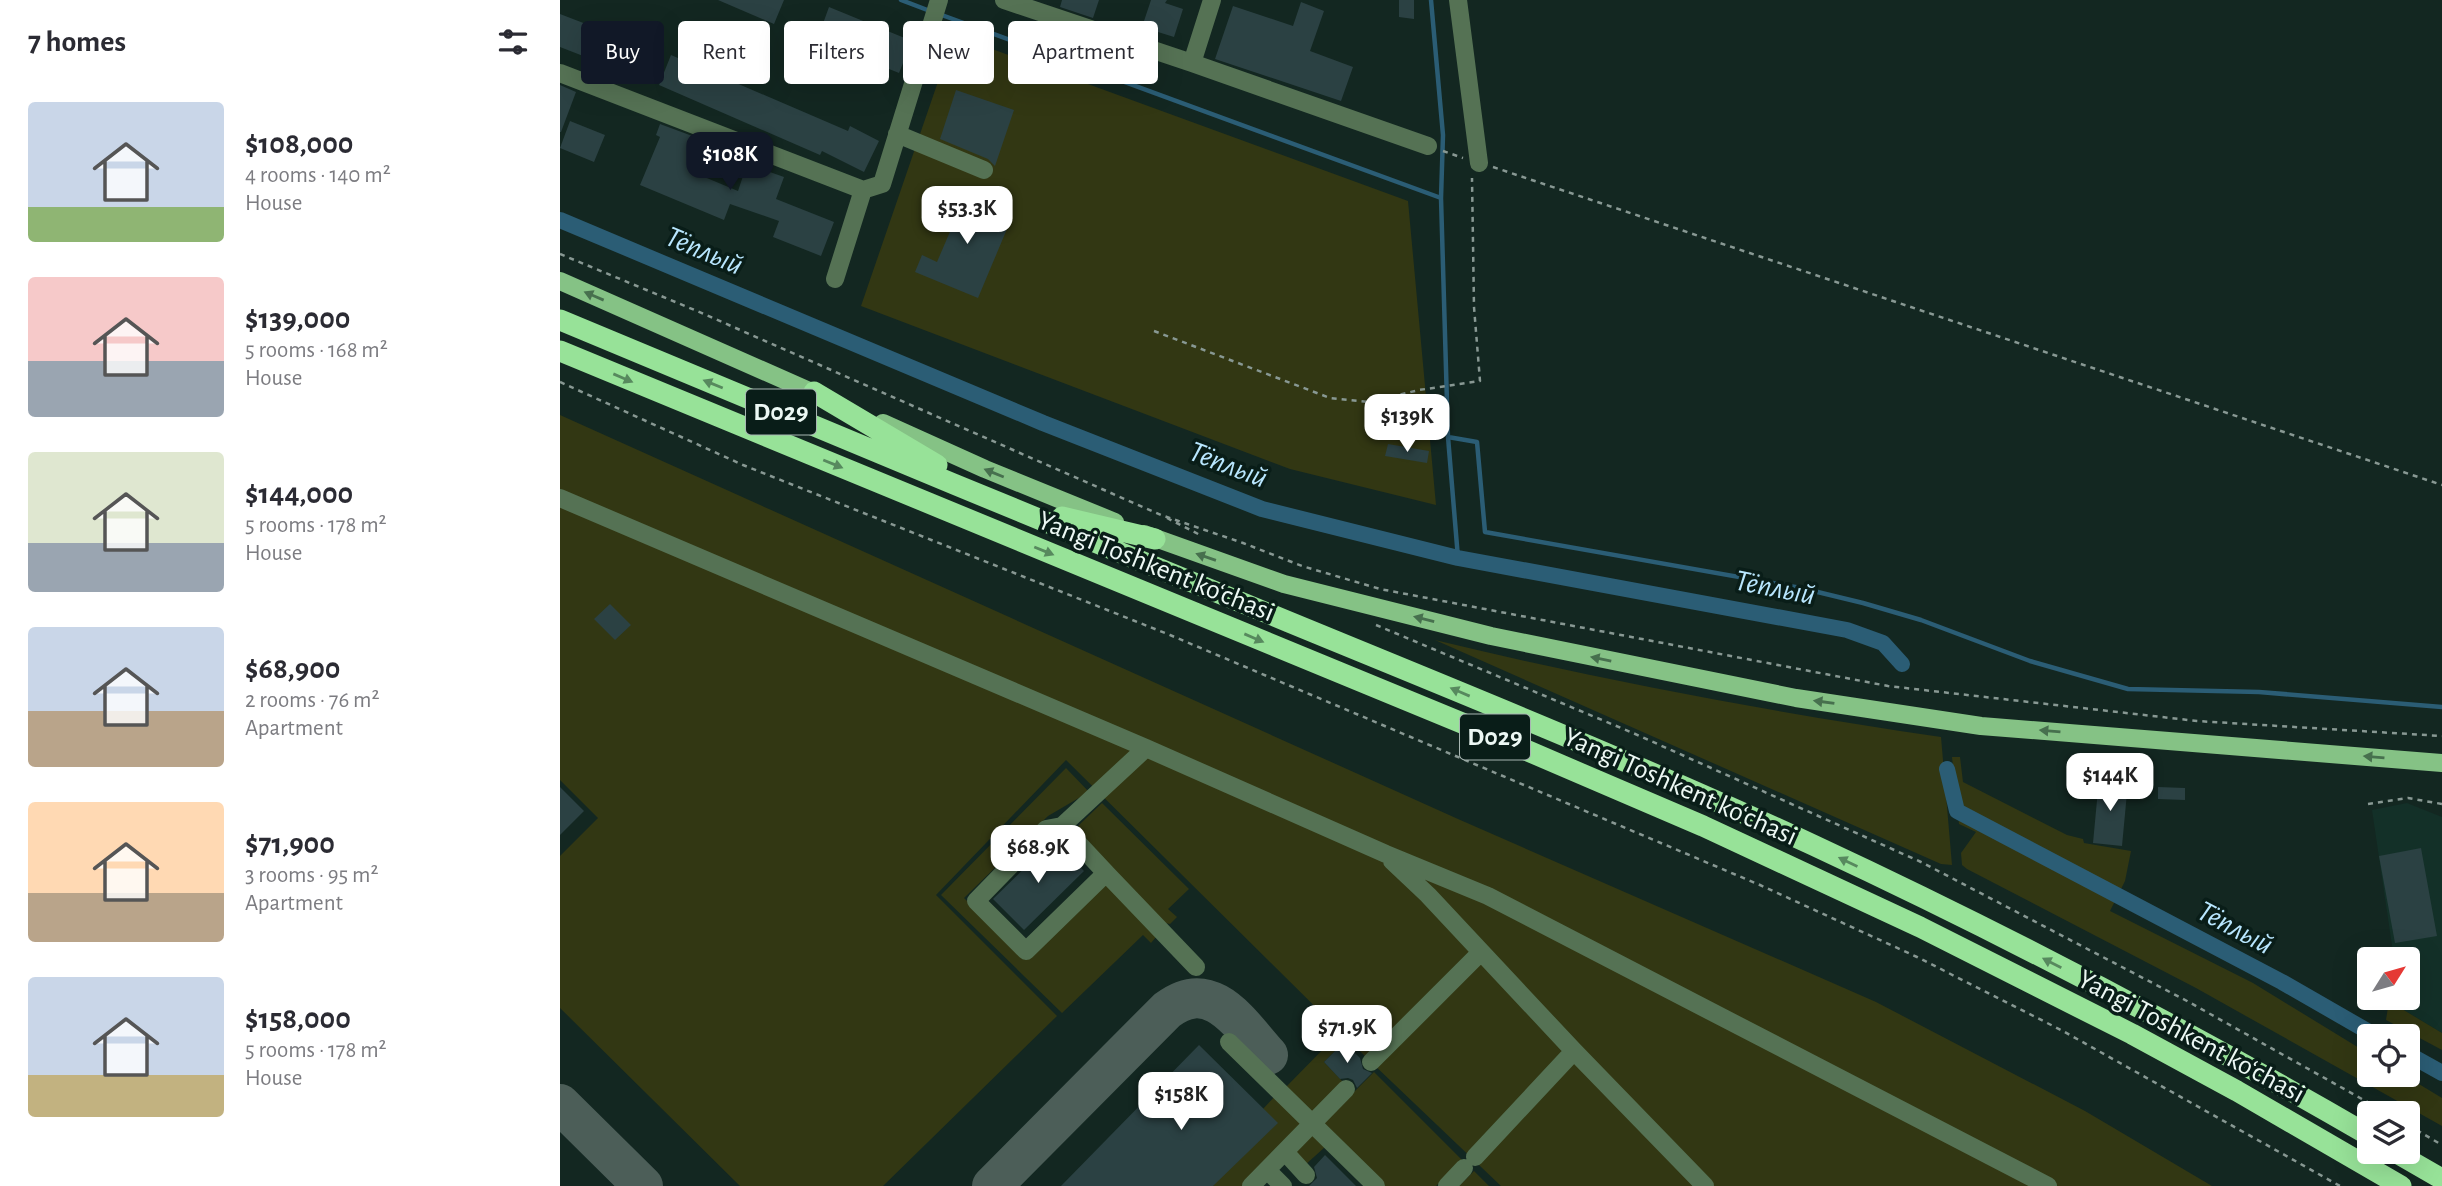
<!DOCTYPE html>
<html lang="en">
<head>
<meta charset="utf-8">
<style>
  body { margin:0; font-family:"Alegreya Sans",sans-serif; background:#f7f7f7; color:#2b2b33; height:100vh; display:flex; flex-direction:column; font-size:26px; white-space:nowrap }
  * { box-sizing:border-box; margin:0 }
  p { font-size:23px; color:#7c7c81 }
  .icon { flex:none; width:38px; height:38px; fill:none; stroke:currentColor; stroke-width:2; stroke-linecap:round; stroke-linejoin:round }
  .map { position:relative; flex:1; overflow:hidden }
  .sheet { display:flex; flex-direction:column; background:#fff; width:560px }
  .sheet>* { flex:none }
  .top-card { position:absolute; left:21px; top:21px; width:665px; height:63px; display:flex; gap:14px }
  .needle { width:46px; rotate:53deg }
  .buttons { position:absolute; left:1797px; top:947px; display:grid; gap:14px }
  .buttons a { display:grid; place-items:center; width:63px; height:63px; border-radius:7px; background:#fff; box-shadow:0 7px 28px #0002; font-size:35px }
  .price { position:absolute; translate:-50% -60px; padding:0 16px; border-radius:14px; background:#fff; color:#222; font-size:23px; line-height:46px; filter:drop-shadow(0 2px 4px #0008) }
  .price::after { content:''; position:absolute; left:50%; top:42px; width:21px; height:16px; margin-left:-10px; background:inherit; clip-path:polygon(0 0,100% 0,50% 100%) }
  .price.active { background:#111827; color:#fff }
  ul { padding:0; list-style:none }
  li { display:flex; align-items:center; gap:21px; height:175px; padding:0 28px }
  li span { display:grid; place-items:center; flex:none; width:196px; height:140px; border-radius:7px; color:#555 }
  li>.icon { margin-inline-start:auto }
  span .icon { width:84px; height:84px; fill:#fffc; stroke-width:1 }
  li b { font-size:30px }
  h2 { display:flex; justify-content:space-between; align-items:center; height:84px; padding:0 28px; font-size:30px }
  .tag { padding:0 24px; border-radius:7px; background:#fff; box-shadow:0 7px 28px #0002; font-size:24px; line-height:63px }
  .tag.active { background:#111827; color:#fff }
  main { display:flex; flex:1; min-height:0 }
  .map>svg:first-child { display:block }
</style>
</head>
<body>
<main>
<section class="sheet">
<h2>7 homes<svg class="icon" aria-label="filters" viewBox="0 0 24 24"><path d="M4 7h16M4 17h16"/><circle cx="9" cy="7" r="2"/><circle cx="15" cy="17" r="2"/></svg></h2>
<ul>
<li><span style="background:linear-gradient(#c9d6e8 75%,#8fb573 0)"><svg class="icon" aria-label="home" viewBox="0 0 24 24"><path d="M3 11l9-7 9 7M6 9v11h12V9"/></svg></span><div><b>$108,000</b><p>4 rooms · 140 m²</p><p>House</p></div></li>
<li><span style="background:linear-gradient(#f6c9c9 60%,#9aa5b1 0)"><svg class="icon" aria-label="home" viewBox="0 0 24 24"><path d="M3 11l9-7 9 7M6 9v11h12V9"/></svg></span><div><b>$139,000</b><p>5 rooms · 168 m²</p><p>House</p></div></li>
<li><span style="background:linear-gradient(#dfe7d0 65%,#9aa5b1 0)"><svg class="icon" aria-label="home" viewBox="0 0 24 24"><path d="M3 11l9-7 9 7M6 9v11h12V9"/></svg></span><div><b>$144,000</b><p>5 rooms · 178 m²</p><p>House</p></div></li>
<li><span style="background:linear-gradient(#c9d6e8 60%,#b9a48a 0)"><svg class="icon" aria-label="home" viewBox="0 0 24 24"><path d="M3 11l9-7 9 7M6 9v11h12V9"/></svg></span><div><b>$68,900</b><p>2 rooms · 76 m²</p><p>Apartment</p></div></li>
<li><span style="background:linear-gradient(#ffd9b3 65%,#b9a48a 0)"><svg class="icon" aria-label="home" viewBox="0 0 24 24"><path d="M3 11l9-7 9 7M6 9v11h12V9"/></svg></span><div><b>$71,900</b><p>3 rooms · 95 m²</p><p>Apartment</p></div></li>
<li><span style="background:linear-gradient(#c9d6e8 70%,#c2b280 0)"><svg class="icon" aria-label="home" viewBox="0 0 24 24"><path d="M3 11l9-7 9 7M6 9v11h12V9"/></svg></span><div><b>$158,000</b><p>5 rooms · 178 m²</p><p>House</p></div></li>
</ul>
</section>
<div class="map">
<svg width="1882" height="1186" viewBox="0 0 1882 1186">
  <rect width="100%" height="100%" fill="#132721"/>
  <path fill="#133028" d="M1847,803L1882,817V1033L1842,1009L1840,998H1848V959H1834L1812,810Z"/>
  <path fill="#323713" d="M394,35L848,201L876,505L730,469L301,306Z
    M0,415L898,819L1316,1002L1525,1111L1652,1186H941L811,1062L506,760L376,895L497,1016L323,1186H180L0,1008V856L38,818L0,780Z
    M875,640C1043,681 1211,712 1381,737L1392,865L1381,864Z
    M1392,757H1400L1403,782L1507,835L1523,839L1524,843L1571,851L1565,881L1550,911L1693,983L1809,1054L1810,1074L1844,1075L1882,1098V1126L1636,988L1407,869L1402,865L1401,853L1416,832L1399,824Z
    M506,768L529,792L488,816L404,898L466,959L547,884L596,937L591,943L583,935L502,1013L381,895Z
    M542,803L629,889L608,909L617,917L610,924L600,922L517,830L519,825Z
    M1828,1007L1842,1009L1882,1033V1050L1826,1020Z
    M777,1035L784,1042L764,1062L784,1083L757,1109L751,1112L724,1089Z
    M814,1072L902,1160L876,1186H822L765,1129L764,1122Z
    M715,1096L740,1121L741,1126L683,1186H653L703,1109Z
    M753,1135L765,1147L744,1166L736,1158L735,1148Z
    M914,1171L929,1186H899Z"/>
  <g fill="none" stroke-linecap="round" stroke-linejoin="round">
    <path stroke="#2b5d75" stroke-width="4.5" d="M341,0L370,11
      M871,0L883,135L881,198L888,437L917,442L925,532L1241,588L1303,603L1361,620L1470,661L1568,689L1699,692L1882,707
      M379,14L881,198
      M888,437L898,558"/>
    <path stroke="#2b5d75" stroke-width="16" d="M0,220L483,423L702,509L898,558L1287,630L1323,643L1342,664
      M1387,769L1397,811L1722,982L1816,1036
      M1848,1054L1882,1073"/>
    <path stroke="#4c5e58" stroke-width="40" d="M0,1104L83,1186
      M432,1186L607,1010C652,976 680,1024 708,1055"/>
  </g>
  <path fill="#2b4143" d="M158,0H224L214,24Z
    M502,0H539L533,18L500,7Z
    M591,0H607L605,3L623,9L614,37L582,27Z
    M839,0H854V19L839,17Z
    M741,2L764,11L750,51L793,67L781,101L655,59L673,6L733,26Z
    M269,7L352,41L339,73L257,40Z
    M0,14L65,39L54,68L0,47Z
    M111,55L288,131L290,126L319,141L304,172L262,151L260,155L99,85Z
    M0,85L16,92L1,132H0Z
    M396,90L454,110L435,166L428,159L380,139Z
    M10,121L45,135L34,162L0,148Z
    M100,124L143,140L130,171L178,191L187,164L224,177L216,199L274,222L261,256L213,237L219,221L170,204L164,220L80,185L100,137L96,135Z
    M387,190L452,217L418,298L355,272L362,255L377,262L398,213L381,206Z
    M828,444L869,451L867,463L825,456Z
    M50,604L71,625L55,640L34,619Z
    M1539,779L1568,782L1562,846L1533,843Z
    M0,787L24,811L0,835Z
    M1598,787L1625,788V800L1598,799Z
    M493,840L524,871L464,930L433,899Z
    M1861,848L1877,936L1835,943L1819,856Z
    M784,1042L800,1058L803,1069L812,1073L797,1088L793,1080L788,1078L780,1079L764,1062Z
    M639,1045L718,1123L653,1186H501Z
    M765,1155L796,1186H749L757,1178L754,1167Z"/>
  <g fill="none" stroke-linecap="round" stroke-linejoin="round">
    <path stroke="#889893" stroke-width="2.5" stroke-dasharray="5 5" stroke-linecap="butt" d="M883,151L903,158
      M933,167L1882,485
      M0,254L137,311L601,515L683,543L742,566L820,589L1328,686L1637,721L1882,736
      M594,331L770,398L810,402L859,390L920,381L914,307L912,178
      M0,382L183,465L610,635L1200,885L1357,957L1501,1030L1780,1186
      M607,518L642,536
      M816,625L1073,733L1361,862L1627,1001L1827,1113
      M1808,804L1848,798L1882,804
      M1848,1125L1882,1145"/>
    <path stroke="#557254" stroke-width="18" d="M444,0L632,63L868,146
      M898,0L919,163
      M632,63L652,0
      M0,73L303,190L322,184L379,0
      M337,134L424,170
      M275,279L303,190
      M0,498L586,748L826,854L928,896L1488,1186
      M502,826L546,873L466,951L416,901L486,829L502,826L586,748
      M832,861L868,895L1014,1051L1145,1186
      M546,873L636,967
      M669,1042L816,1186
      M811,1062L921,952
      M725,1152L746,1175
      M915,1157L1014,1051
      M707,1170L723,1186
      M691,1186L786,1089
      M887,1186L904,1168"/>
    <path stroke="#85c285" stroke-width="18" d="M0,281L265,398
      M323,423L425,469L555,522
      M584,534L724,584L931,636L1236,698L1421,726L1882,763"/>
    <path stroke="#97e298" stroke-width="21" d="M0,320C242,422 486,522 729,622C904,694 1081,765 1253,845C1442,933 1629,1031 1810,1136
      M0,351L919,730L1143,826L1360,927L1572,1034L1677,1091L1841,1186
      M254,392L377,465
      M502,517L595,539
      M1835,1152L1882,1179"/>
  </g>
  <defs><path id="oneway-solid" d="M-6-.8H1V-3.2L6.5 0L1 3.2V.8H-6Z" transform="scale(1.75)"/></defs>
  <g fill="#47704e">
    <use href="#oneway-solid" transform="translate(34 296) rotate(-157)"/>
    <use href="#oneway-solid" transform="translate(434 473) rotate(-158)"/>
    <use href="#oneway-solid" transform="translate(646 557) rotate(-161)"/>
    <use href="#oneway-solid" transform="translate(864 619) rotate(-166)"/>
    <use href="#oneway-solid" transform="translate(1041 659) rotate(-168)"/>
    <use href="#oneway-solid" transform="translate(1264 702) rotate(-172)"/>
    <use href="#oneway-solid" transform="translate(1490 731) rotate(-175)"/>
    <use href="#oneway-solid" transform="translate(1814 757) rotate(-175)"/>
  </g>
  <g fill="#57895e">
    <use href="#oneway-solid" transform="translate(63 378) rotate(23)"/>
    <use href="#oneway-solid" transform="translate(153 384) rotate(-158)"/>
    <use href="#oneway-solid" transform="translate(273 464) rotate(22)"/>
    <use href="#oneway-solid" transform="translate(484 551) rotate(22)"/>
    <use href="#oneway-solid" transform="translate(694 638) rotate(23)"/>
    <use href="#oneway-solid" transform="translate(900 692) rotate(-157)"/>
    <use href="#oneway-solid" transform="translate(1288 862) rotate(-154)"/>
    <use href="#oneway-solid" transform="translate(1492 963) rotate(-153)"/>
  </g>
  <g text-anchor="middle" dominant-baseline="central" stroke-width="7" stroke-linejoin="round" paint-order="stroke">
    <g fill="#091d18" stroke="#a8b6b2" stroke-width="2">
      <rect x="186" y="389.5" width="70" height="45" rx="5"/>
      <rect x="900" y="714.5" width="70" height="45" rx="5"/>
    </g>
    <g font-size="26" font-weight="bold" fill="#ecf8f4">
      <text x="221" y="412">D029</text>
      <text x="935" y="737">D029</text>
    </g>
    <g font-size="28" fill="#ecf8f4" stroke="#091d18">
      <text transform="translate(596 567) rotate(22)">Yangi Toshkent ko‘chasi</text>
      <text transform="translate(1120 787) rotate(24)">Yangi Toshkent ko‘chasi</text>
      <text transform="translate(1631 1037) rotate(28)">Yangi Toshkent ko‘chasi</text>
    </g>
    <g font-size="30" font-style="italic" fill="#b9e7ff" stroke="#091d18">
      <text transform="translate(144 251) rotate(23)">Тёплый</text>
      <text transform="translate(668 465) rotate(21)">Тёплый</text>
      <text transform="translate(1215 588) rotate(11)">Тёплый</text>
      <text transform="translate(1675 928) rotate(28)">Тёплый</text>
    </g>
  </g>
</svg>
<div class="buttons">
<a><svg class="needle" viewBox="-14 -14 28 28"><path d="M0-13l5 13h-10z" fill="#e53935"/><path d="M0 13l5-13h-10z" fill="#7c7c81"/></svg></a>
<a><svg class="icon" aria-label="locate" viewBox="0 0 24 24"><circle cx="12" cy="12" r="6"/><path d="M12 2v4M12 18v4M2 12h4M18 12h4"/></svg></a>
<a><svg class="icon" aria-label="layers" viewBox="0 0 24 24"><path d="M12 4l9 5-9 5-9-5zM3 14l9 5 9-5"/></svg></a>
</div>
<b class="price active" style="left:170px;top:192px">$108K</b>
<b class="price" style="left:407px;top:246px">$53.3K</b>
<b class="price" style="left:847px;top:454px">$139K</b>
<b class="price" style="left:1550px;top:813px">$144K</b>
<b class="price" style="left:478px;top:885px">$68.9K</b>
<b class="price" style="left:787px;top:1065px">$71.9K</b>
<b class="price" style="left:621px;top:1132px">$158K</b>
<div class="top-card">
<a class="tag active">Buy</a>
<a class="tag">Rent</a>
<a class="tag">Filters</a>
<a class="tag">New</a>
<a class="tag">Apartment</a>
</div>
</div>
</main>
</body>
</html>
